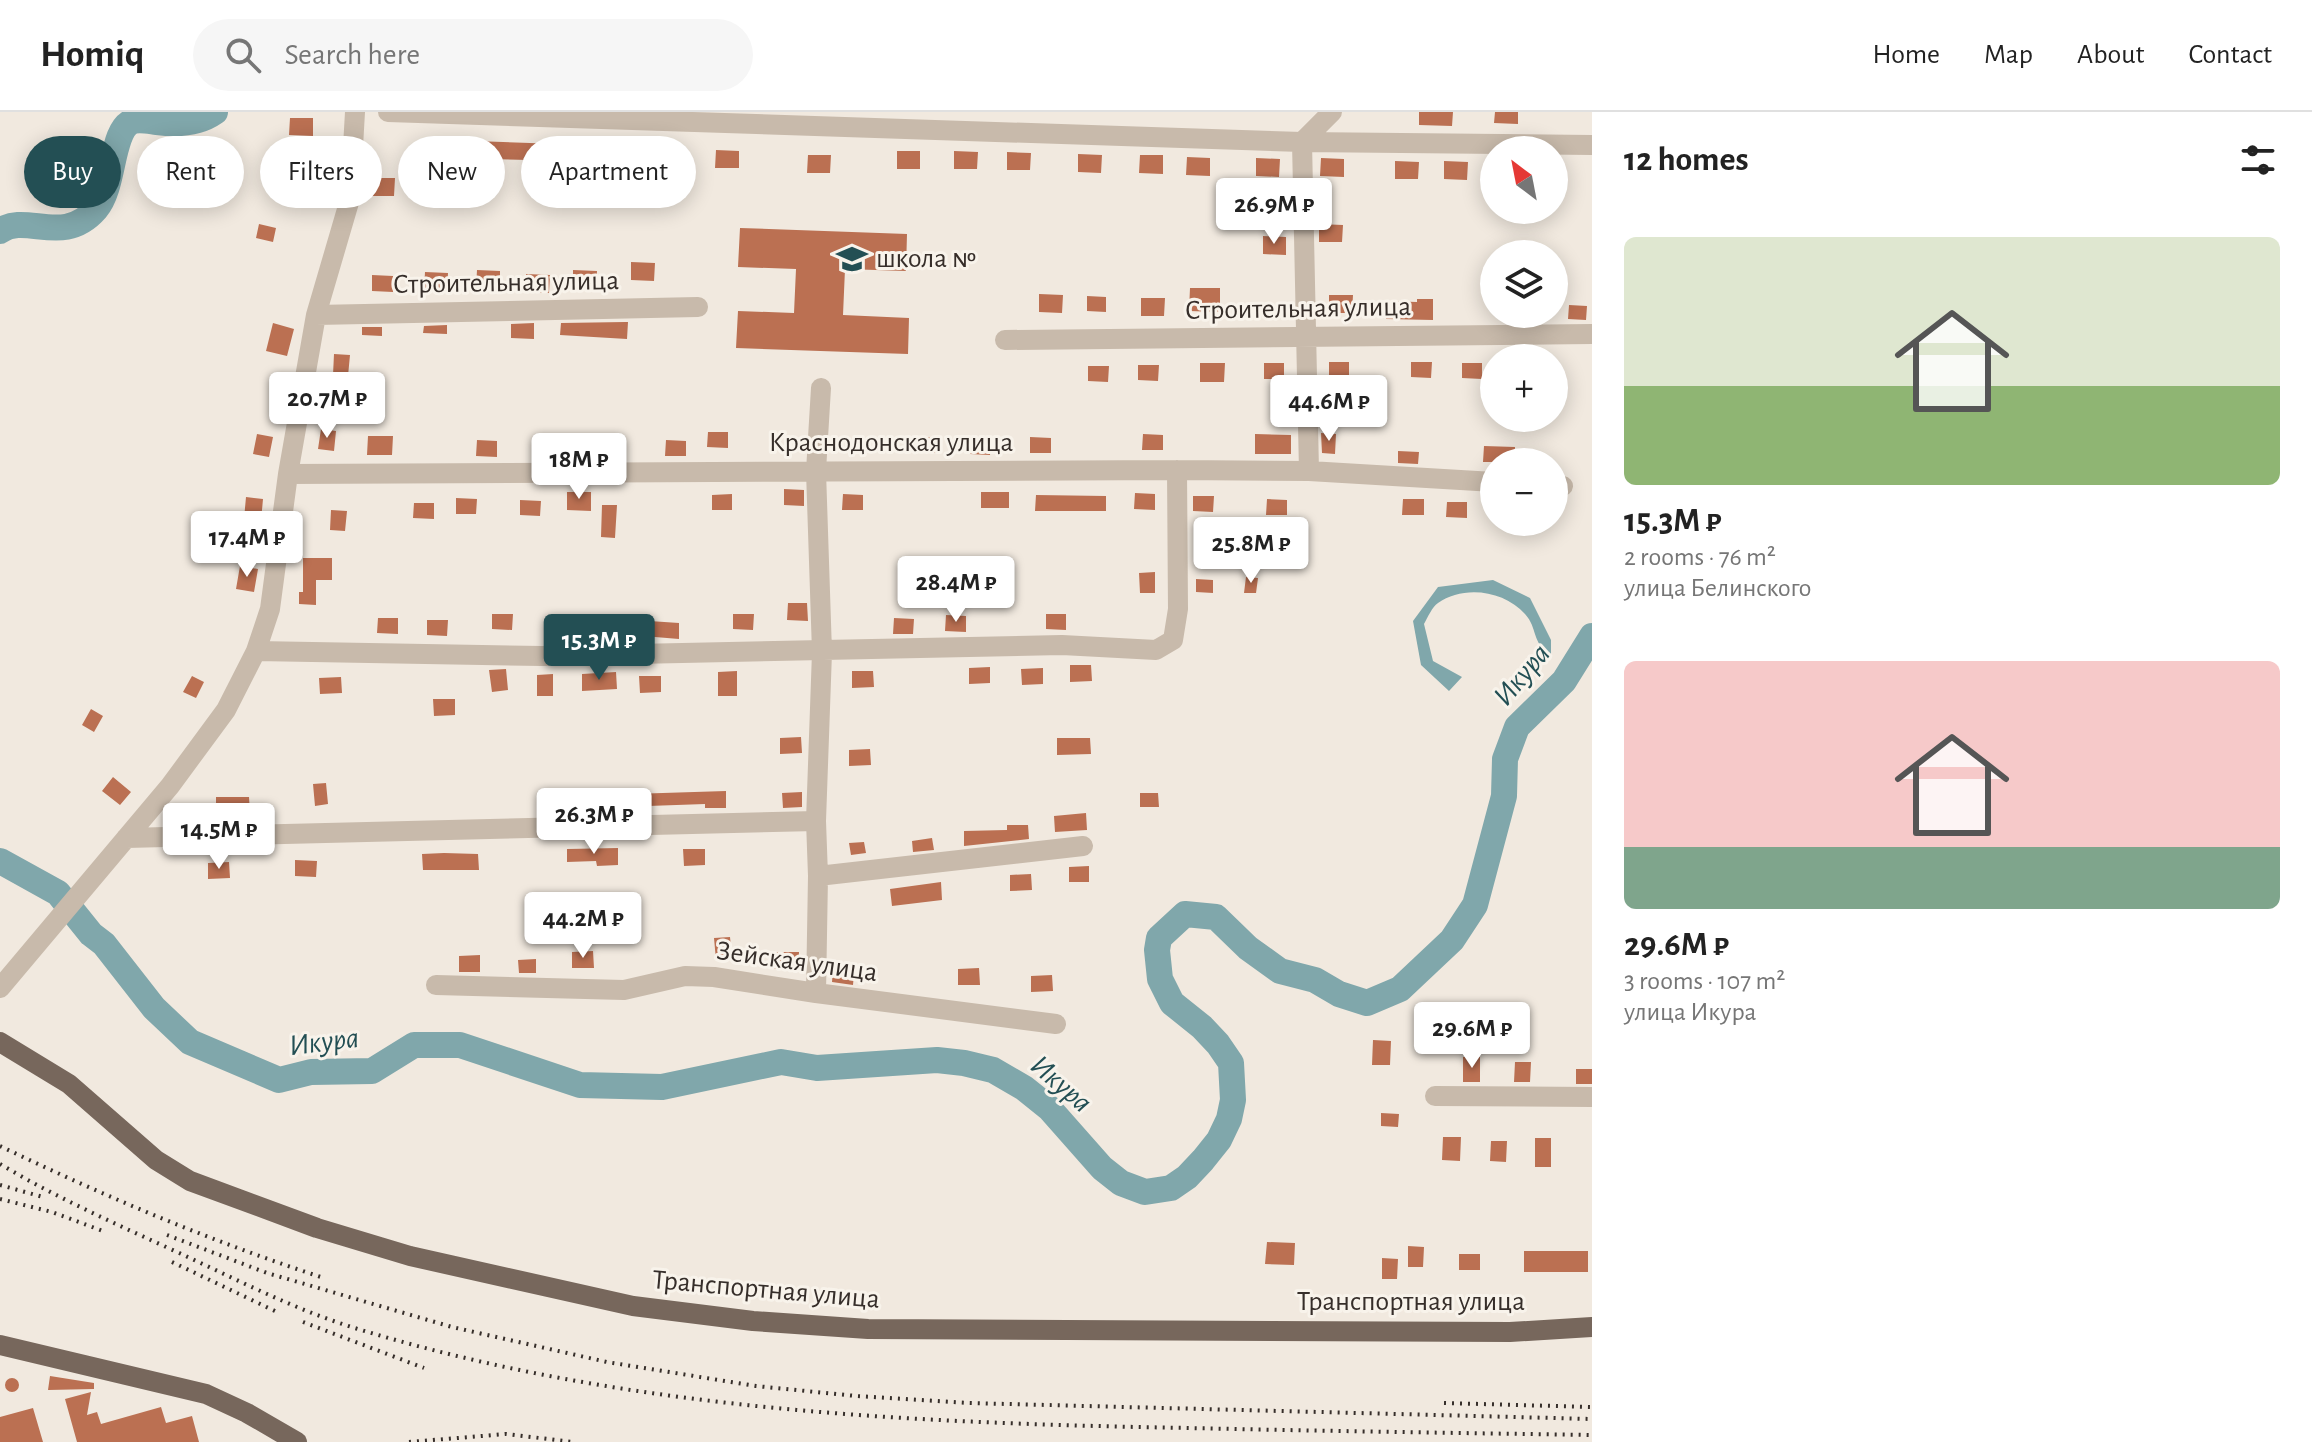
<!DOCTYPE html>
<html lang="en">
<head>
<meta charset="utf-8">
<style>
  body { margin:0; font-family:"Alegreya Sans",sans-serif; background:#f6f6f6; color:#222; height:100vh; display:flex; flex-direction:column; font-size:30px; white-space:nowrap }
  * { box-sizing:border-box; margin:0 }
  p { font-size:26px; color:#767676 }
  .icon { flex:none; width:44px; height:44px; fill:none; stroke:currentColor; stroke-width:2; stroke-linecap:round; stroke-linejoin:round }
  .map { position:relative; flex:1; overflow:hidden }
  .panel { display:flex; flex-direction:column; background:#fff; width:720px }
  .panel>* { flex:none }
  .hud { position:absolute; left:24px; top:24px; width:760px; height:72px; display:flex; gap:16px }
  .needle { width:52px; rotate:328deg }
  .tools { position:absolute; left:1480px; top:24px; display:grid; gap:16px }
  .tools a { display:grid; place-items:center; width:88px; height:88px; border-radius:50%; background:#fff; box-shadow:0 4px 20px #0003; font-size:40px }
  .price { position:absolute; translate:-50% -68px; padding:0 18px; border-radius:8px; background:#fff; color:#222; font-size:26px; line-height:52px; filter:drop-shadow(0 2px 4px #0008) }
  .price::after { content:''; position:absolute; left:50%; top:48px; width:24px; height:18px; margin-left:-12px; background:inherit; clip-path:polygon(0 0,100% 0,50% 100%) }
  .price.on { background:#234f54; color:#fff }
  ul { padding:0; list-style:none }
  li { display:grid; align-content:center; gap:16px; height:424px; padding:0 32px }
  li span { display:grid; place-items:center; height:248px; border-radius:12px; color:#555 }
  li>.icon { margin-inline-start:auto }
  span .icon { width:144px; height:144px; fill:#fffc; stroke-width:1 }
  li b { font-size:34px }
  h2 { display:flex; justify-content:space-between; align-items:center; height:96px; padding:0 32px; font-size:34px }
  .chip { padding:0 28px; border-radius:36px; background:#fff; box-shadow:0 4px 20px #0003; font-size:28px; line-height:72px }
  .chip.on { background:#234f54; color:#fff }
  header { display:flex; align-items:center; gap:48px; box-sizing:border-box; height:112px; padding:0 40px; background:#fff; border-bottom:2px solid #e0e0e0 }
  header strong { font-size:38px }
  nav { display:flex; gap:44px; margin-inline-start:auto; font-size:28px }
  .search { width:560px; height:72px; background:#f6f6f6; display:flex; align-items:center; gap:20px; box-sizing:border-box; padding:0 28px; border-radius:44px; color:#767676; font-size:30px }
  main { display:flex; flex:1; min-height:0 }
  .map>svg:first-child { display:block }
</style>
</head>
<body>
<header>
<strong>Homiq</strong>
<div class="search"><svg class="icon" aria-label="search" viewBox="0 0 24 24"><circle cx="10" cy="10" r="6"/><path d="M15 15l6 6"/></svg>Search here</div>
<nav><a>Home</a><a>Map</a><a>About</a><a>Contact</a></nav>
</header>
<main>
<div class="map">
<svg width="1592" height="1330" viewBox="0 0 1592 1330">
  <rect width="100%" height="100%" fill="#f1e9df"/>
  <path fill="#80a7ab" d="M1493,468L1530,486L1551,528V544C1531,530 1538,516 1525,502C1504,478 1463,473 1438,491C1432,495 1428,505 1424,512L1433,549L1462,565L1449,579L1421,553L1413,509L1438,475Z"/>
  <g fill="none" stroke-linecap="round" stroke-linejoin="round">
    <path stroke="#80a7ab" stroke-width="26" d="M0,119C26,100 63,135 96,97C116,73 110,17 133,9C140,7 149,9 157,10C178,13 198,12 215,0
      M0,749L58,781L91,822L104,832L154,896L190,930L279,968L311,960L372,959L414,933H460L580,973L662,975L781,950L817,956L937,948L964,951L993,958L1024,976L1049,996L1102,1056L1121,1071L1145,1080L1171,1076L1187,1065L1203,1048L1219,1028L1229,1007L1233,988L1231,951L1218,932L1202,915L1172,891L1160,867L1157,838L1159,826L1185,802L1216,805L1248,836L1280,859L1315,868L1339,882L1367,891L1400,877L1452,828L1475,793L1504,684L1505,647L1517,615L1564,569L1592,524"/>
  </g>
  <path fill="#bb7052" d="M1419,0H1453L1452,14L1419,13Z
    M1495,0H1518V12L1494,11Z
    M290,6H313V24L289,23Z
    M446,28L559,32L558,54L529,53V48L446,46Z
    M632,37L656,38L655,56L632,55Z
    M716,38L739,39V56H715Z
    M897,39H920V57H897Z
    M954,39L978,40L977,57H954Z
    M1007,40L1031,41L1030,58H1007Z
    M1078,42L1102,43L1101,61L1078,60Z
    M808,43H831L830,61H807Z
    M1140,43H1163V62L1139,61Z
    M1187,45L1210,46V64L1186,63Z
    M1256,46L1280,47L1279,65L1256,64Z
    M1321,46L1344,47V65L1320,64Z
    M1395,49L1419,50L1418,67H1395Z
    M1444,49L1468,50L1467,68L1444,67Z
    M372,66H395L394,84H371Z
    M317,71L330,73L328,91L314,89Z
    M259,112L276,116L273,130L256,126Z
    M1319,112L1343,113L1342,130H1319Z
    M740,116L907,122L906,159L845,157L843,203L909,206L908,242L736,236L738,199L794,201L796,157L738,155Z
    M1263,124L1286,125V143L1263,142Z
    M631,150L655,151L654,169L631,168Z
    M477,158L500,159V177L476,176Z
    M573,158L597,159L596,176H573Z
    M425,160L448,161L447,179L424,178Z
    M526,162L550,163L549,181L526,180Z
    M372,163L393,164V180L372,179Z
    M1190,176H1220V200L1189,199Z
    M1039,182L1063,183L1062,201L1039,200Z
    M1329,183H1353L1352,201H1329Z
    M1087,184L1106,185V200L1087,199Z
    M1141,186H1165L1164,204H1141Z
    M1417,187H1433V208L1386,207V189L1417,190Z
    M1569,193L1587,194L1586,208L1568,207Z
    M625,210H628L627,227L560,223L561,211Z
    M273,211L294,217L287,244L266,239Z
    M534,211V227L511,226V212Z
    M447,213V222L423,221L424,214Z
    M362,215H382V224L362,223Z
    M334,242L350,243L348,264L333,263Z
    M1329,250H1349V266L1329,265Z
    M1411,250H1432L1431,266L1411,265Z
    M1200,251H1225L1224,270H1200Z
    M1264,251H1284V267H1264Z
    M1462,251H1482V267L1462,266Z
    M1138,253H1159L1158,269L1138,268Z
    M1088,254H1109L1108,270L1088,269Z
    M321,317L336,319L334,339L318,337Z
    M708,320H728V336L707,335Z
    M1321,321L1336,322L1335,342L1322,341Z
    M257,322L273,325L269,345L253,342Z
    M1143,322L1163,323V338H1142Z
    M1255,322L1291,323V342H1255Z
    M368,324H393L392,343H367Z
    M536,325H563V340H536Z
    M920,325L940,326V341H919Z
    M1030,325L1051,326V341H1030Z
    M600,326H620L619,342L599,341Z
    M970,327H991L990,343L970,342Z
    M477,328L497,329V345L476,344Z
    M666,328L686,329V344H665Z
    M1484,334L1515,335L1514,350H1483Z
    M1398,339L1419,340L1418,352L1398,351Z
    M784,377L804,378V394L784,393Z
    M567,380H591V399L567,398Z
    M981,380H1009V396H981Z
    M1135,381L1155,382V398L1134,397Z
    M732,382V398H712V383Z
    M843,382L863,383V398H842Z
    M1036,383L1106,384V399H1035Z
    M1193,384H1214L1213,400L1193,399Z
    M246,385L263,387L261,409L244,407Z
    M456,386L477,387L476,402H456Z
    M1267,387L1287,388V403H1266Z
    M1403,387H1424V403H1402Z
    M520,388L541,389L540,404L520,403Z
    M1447,390H1467V406L1446,405Z
    M414,391H434V407L413,406Z
    M602,393H617L615,426L601,425Z
    M331,398L347,399L345,419L330,418Z
    M303,446H332V468H316V493L299,492V480H303Z
    M240,454L258,457L254,480L236,477Z
    M1155,460V481H1140L1139,461Z
    M1246,465L1258,466L1256,481H1244Z
    M1196,467L1213,468V481L1196,480Z
    M788,491H807L808,509L787,508Z
    M492,502H513L512,518L492,517Z
    M733,502H754L753,518L733,517Z
    M1046,502H1066V518L1046,517Z
    M946,503L966,504V520L945,519Z
    M563,504L583,505V521L563,520Z
    M378,506H398V522L377,521Z
    M894,506L914,507L913,522H893Z
    M620,507L679,511V527L619,522Z
    M427,508H448L447,524L427,523Z
    M1070,553H1091L1092,569L1070,570Z
    M990,555V571L969,572V556Z
    M1043,556V572L1022,573L1021,557Z
    M506,557L508,578L492,580L489,558Z
    M737,559V584H718V560Z
    M852,559H873L874,575L852,576Z
    M616,560L617,577L582,579V562Z
    M553,562V584H537V563Z
    M192,564L204,570L196,586L183,580Z
    M639,564H661V580L640,581Z
    M341,565L342,581L320,582L319,566Z
    M433,587H455V603L434,604Z
    M91,597L103,604L94,620L82,613Z
    M801,625L802,641L780,642V626Z
    M1057,626H1090L1091,642L1057,643Z
    M870,637L871,653L849,654V638Z
    M113,665L131,680L120,693L102,679Z
    M326,671L328,692L315,694L313,672Z
    M569,679L570,697L546,698V680Z
    M726,679V696H705V692L648,694V700L631,701V682Z
    M802,680V695L783,696L782,681Z
    M1140,681H1158L1159,695H1140Z
    M216,685H249L250,701L216,702Z
    M1086,701L1087,718L1055,720L1054,704Z
    M1007,713H1028L1029,727L964,734V719L1007,718Z
    M932,726L934,738L913,740L912,729Z
    M864,730L866,741L851,743L849,731Z
    M618,736V753L597,754L596,749L567,750V737Z
    M683,737H705V753L684,754Z
    M444,741L478,742L479,758H423L422,742Z
    M295,748L317,749L316,765L295,764Z
    M229,750L230,766L208,767V751Z
    M1089,754V770H1069V755Z
    M1031,762L1032,778L1010,779V763Z
    M941,770L942,788L892,794L890,777Z
    M730,825L732,846L716,848L714,826Z
    M593,839L594,856H572V840Z
    M770,840H799L798,857H770Z
    M480,843V860H459V844Z
    M536,847V861H519L518,848Z
    M979,856L980,873H958V857Z
    M833,858L854,861L853,873L832,870Z
    M1052,863L1053,879L1031,880V864Z
    M1373,928L1391,929L1390,953H1372Z
    M1463,945H1480V970H1463Z
    M1515,950H1531L1530,970H1514Z
    M1576,957H1592V972H1576Z
    M1381,1001L1399,1002L1398,1015L1381,1014Z
    M1443,1025H1461L1460,1049L1442,1048Z
    M1535,1026H1551V1055H1535Z
    M1491,1029H1507L1506,1050L1490,1049Z
    M1267,1130L1295,1131L1294,1153L1265,1152Z
    M1408,1134L1424,1135L1423,1155H1408Z
    M1524,1139H1588V1160H1524Z
    M1459,1142H1480V1158H1459Z
    M1382,1146L1398,1147L1397,1167H1382Z
    M50,1264L94,1271V1277L48,1278Z
    M5 1273a7 7 0 1 1 14 0a7 7 0 1 1-14 0Z
    M91,1280L87,1303L97,1300L101,1312L161,1295L166,1311L192,1304L199,1330H77L65,1287Z
    M33,1296L43,1330H0V1305Z"/>
  <g fill="none" stroke-linecap="round" stroke-linejoin="round">
    <path stroke="#c8baab" stroke-width="20" d="M388,0L1302,30L1592,33
      M316,203L698,195
      M1005,228L1592,222
      M1309,359L1302,30L1332,0
      M288,362L1177,358L1309,359L1494,370
      M1554,373L1563,374
      M256,539L542,544L1062,533L1156,538L1173,528L1178,497L1177,358
      M126,726L816,709
      M818,764L1083,734
      M436,873L624,878L685,864L714,865L816,881L1056,912
      M0,876L170,674L226,598L256,539L270,497L288,362L316,203L350,87L355,0
      M816,881L818,764L816,709L822,540L816,359L821,276
      M1435,984L1592,985"/>
    <path stroke="#77675c" stroke-width="20" d="M0,930L69,972L156,1048L190,1069L317,1116L410,1144L633,1194L753,1209L868,1217L1510,1220L1592,1215
      M0,1233L206,1282L247,1301L297,1330"/>
    <path stroke="#362e2a" stroke-width="4" stroke-dasharray="2 6" stroke-linecap="butt" d="M0,1034C106,1085 213,1130 324,1166
      M0,1052C57,1086 116,1112 177,1140C236,1167 295,1198 358,1217C627,1299 910,1311 1189,1316C1323,1319 1458,1321 1592,1323
      M0,1073L43,1085
      M0,1087L52,1100L103,1119
      M167,1123L267,1161L452,1215L607,1250L756,1274L856,1284L969,1291L1592,1307
      M172,1150L277,1200
      M303,1210L424,1256
      M1444,1291L1592,1295
      M409,1330L506,1322L573,1330"/>
  </g>
  <defs>
    <symbol id="school-bare" viewBox="-9 -9 18 18"><path d="M0-5L7-2L0 1L-7-2ZM-4 1L0 2.5L4 1V4Q0 6-4 4Z" fill="#234f54" stroke="#f8f3eb" stroke-width="2.5" paint-order="stroke"/></symbol>
  </defs>
  <g fill-rule="evenodd">
    <use href="#school-bare" x="830" y="125" width="44" height="44"/>
  </g>
  <g text-anchor="middle" dominant-baseline="central" stroke-width="6" stroke-linejoin="round" paint-order="stroke">
    <g font-size="28" fill="#362e2a" stroke="#f8f3eb" text-anchor="start">
      <text x="876" y="147">школа №</text>
    </g>
    <g font-size="28" fill="#362e2a" stroke="#f8f3eb">
      <text transform="translate(506 171) rotate(-1)">Строительная улица</text>
      <text transform="translate(1298 197) rotate(-1)">Строительная улица</text>
      <text x="891" y="331">Краснодонская улица</text>
      <text transform="translate(797 850) rotate(8)">Зейская улица</text>
      <text transform="translate(766 1178) rotate(5)">Транспортная улица</text>
      <text x="1411" y="1190">Транспортная улица</text>
    </g>
    <g font-size="30" font-style="italic" fill="#234f54" stroke="#f8f3eb">
      <text transform="translate(1522 563) rotate(-50)">Икура</text>
      <text transform="translate(324 930) rotate(-7)">Икура</text>
      <text transform="translate(1061 972) rotate(41)">Икура</text>
    </g>
  </g>
</svg>
<div class="tools">
<a><svg class="needle" viewBox="-14 -14 28 28"><path d="M0-13l5 13h-10z" fill="#e53935"/><path d="M0 13l5-13h-10z" fill="#767676"/></svg></a>
<a><svg class="icon" aria-label="layers" viewBox="0 0 24 24"><path d="M12 4l9 5-9 5-9-5zM3 14l9 5 9-5"/></svg></a>
<a>+</a>
<a>−</a>
</div>
<b class="price" style="left:1274px;top:134px">26.9M ₽</b>
<b class="price" style="left:327px;top:328px">20.7M ₽</b>
<b class="price" style="left:1329px;top:331px">44.6M ₽</b>
<b class="price" style="left:579px;top:389px">18M ₽</b>
<b class="price" style="left:247px;top:467px">17.4M ₽</b>
<b class="price" style="left:1251px;top:473px">25.8M ₽</b>
<b class="price" style="left:956px;top:512px">28.4M ₽</b>
<b class="price on" style="left:599px;top:570px">15.3M ₽</b>
<b class="price" style="left:594px;top:744px">26.3M ₽</b>
<b class="price" style="left:219px;top:759px">14.5M ₽</b>
<b class="price" style="left:583px;top:848px">44.2M ₽</b>
<b class="price" style="left:1472px;top:958px">29.6M ₽</b>
<div class="hud">
<a class="chip on">Buy</a>
<a class="chip">Rent</a>
<a class="chip">Filters</a>
<a class="chip">New</a>
<a class="chip">Apartment</a>
</div>
</div>
<section class="panel">
<h2>12 homes<svg class="icon" aria-label="filters" viewBox="0 0 24 24"><path d="M4 7h16M4 17h16"/><circle cx="9" cy="7" r="2"/><circle cx="15" cy="17" r="2"/></svg></h2>
<ul>
<li><span style="background:linear-gradient(#dfe7d0 60%,#8fb573 0)"><svg class="icon" aria-label="home" viewBox="0 0 24 24"><path d="M3 11l9-7 9 7M6 9v11h12V9"/></svg></span><div><b>15.3M ₽</b><p>2 rooms · 76 m²</p><p>улица Белинского</p></div></li>
<li><span style="background:linear-gradient(#f6c9c9 75%,#7fa58c 0)"><svg class="icon" aria-label="home" viewBox="0 0 24 24"><path d="M3 11l9-7 9 7M6 9v11h12V9"/></svg></span><div><b>29.6M ₽</b><p>3 rooms · 107 m²</p><p>улица Икура</p></div></li>
</ul>
</section>
</main>
</body>
</html>
